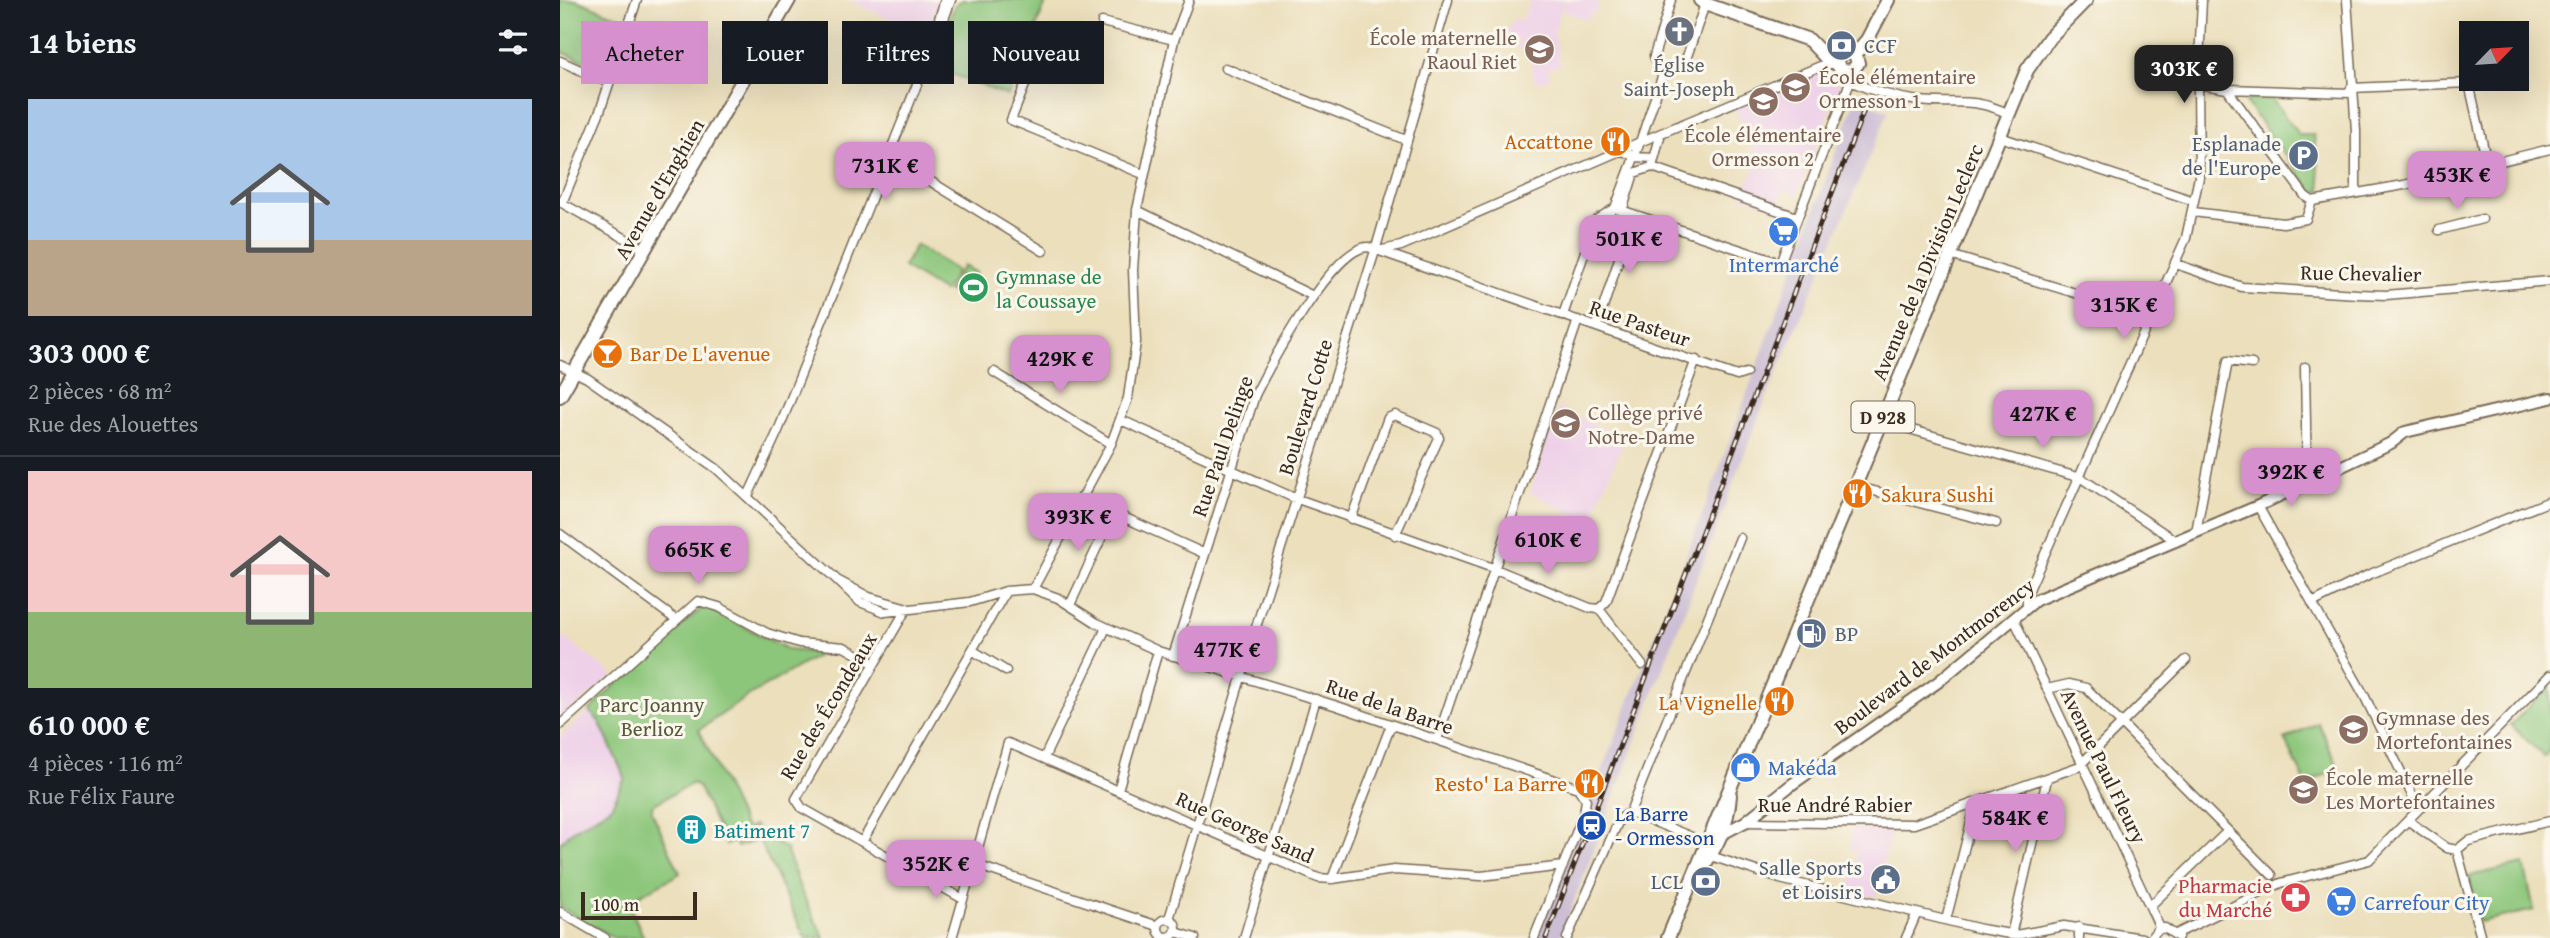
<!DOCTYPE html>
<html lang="fr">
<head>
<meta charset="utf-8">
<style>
  body { margin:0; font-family:"Gentium Book Plus",serif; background:#20242c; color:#f1f3f6; height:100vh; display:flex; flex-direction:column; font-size:26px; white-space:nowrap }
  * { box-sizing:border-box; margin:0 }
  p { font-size:23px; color:#9ea1a6 }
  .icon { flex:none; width:38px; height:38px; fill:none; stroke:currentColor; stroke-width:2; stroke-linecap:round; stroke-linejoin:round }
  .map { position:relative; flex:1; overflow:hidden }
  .drawer { display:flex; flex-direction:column; background:#171b24; width:560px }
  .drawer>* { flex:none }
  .guide { position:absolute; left:21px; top:21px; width:665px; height:63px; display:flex; gap:14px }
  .needle { width:46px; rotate:65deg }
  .controls { position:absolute; left:1899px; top:21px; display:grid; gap:14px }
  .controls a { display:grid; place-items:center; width:70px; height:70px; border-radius:0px; background:#171b24; box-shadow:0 7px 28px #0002; font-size:35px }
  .scale { position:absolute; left:21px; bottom:18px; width:116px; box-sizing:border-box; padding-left:7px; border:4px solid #3b2a1e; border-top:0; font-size:19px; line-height:24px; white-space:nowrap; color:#3b2a1e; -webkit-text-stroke:5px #fbf7ec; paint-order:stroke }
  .price { position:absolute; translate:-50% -60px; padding:0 16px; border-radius:14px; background:#d690ce; color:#111; font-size:23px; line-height:46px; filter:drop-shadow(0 2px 4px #0008) }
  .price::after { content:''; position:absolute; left:50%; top:42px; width:21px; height:16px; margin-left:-10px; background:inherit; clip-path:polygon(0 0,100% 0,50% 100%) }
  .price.active { background:#222; color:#fff }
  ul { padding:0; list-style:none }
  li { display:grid; align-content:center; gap:14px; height:371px; padding:0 28px }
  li+li { border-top:2px solid #363941 }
  li span { display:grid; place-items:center; height:217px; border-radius:0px; color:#555 }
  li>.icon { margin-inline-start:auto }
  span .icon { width:126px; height:126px; fill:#fffc; stroke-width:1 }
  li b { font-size:30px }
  h2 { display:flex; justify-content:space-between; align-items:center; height:84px; padding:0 28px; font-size:30px }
  .chip { padding:0 24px; border-radius:0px; background:#171b24; box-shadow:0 7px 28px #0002; font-size:24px; line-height:63px }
  .chip.active { background:#d690ce; color:#111 }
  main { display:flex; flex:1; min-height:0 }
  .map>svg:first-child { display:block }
</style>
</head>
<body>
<main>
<section class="drawer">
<h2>14 biens<svg class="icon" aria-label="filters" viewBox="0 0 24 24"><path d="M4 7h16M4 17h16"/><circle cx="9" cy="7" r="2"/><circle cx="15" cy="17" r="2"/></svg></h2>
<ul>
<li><span style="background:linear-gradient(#a9c7e8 65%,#b9a48a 0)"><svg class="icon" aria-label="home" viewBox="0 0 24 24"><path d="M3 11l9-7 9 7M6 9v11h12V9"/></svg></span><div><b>303 000 €</b><p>2 pièces · 68 m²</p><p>Rue des Alouettes</p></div></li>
<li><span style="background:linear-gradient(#f6c9c9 65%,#8fb573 0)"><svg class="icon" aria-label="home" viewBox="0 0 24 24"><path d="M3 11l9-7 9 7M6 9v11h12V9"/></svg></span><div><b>610 000 €</b><p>4 pièces · 116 m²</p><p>Rue Félix Faure</p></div></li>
</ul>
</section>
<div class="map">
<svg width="1990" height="938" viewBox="0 0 1990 938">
  <rect width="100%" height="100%" fill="#fbf7ec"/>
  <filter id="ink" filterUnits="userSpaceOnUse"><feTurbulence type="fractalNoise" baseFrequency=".0143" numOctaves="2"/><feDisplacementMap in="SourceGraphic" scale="14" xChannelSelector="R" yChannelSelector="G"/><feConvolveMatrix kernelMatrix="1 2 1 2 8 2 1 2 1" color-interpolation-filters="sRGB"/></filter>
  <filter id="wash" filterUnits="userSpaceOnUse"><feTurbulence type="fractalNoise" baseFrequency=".00686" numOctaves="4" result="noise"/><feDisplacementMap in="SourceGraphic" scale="28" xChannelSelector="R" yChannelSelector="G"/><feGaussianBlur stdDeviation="1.57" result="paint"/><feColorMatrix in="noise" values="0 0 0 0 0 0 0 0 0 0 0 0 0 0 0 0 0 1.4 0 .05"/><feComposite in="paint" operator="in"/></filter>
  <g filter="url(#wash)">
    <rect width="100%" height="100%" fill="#ebdfbc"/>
    <path fill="#eed0e8" d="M288,0H379L366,34Z
      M970,0H1004L995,30L975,24L994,31L1000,66L988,68L990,79L975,83L968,49L957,50L959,41L945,33L954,18L960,22L965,13L973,16L965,12Z
      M1006,0H1040L1036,13L1031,12L1028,20L1003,11Z
      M1255,71L1280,85L1237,195L1224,190L1218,207L1181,196L1199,161L1174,107Z
      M998,407L1065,439L1030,521L970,493Z
      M0,634L53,675L0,720Z
      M29,711L39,721L65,778L51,807L12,831L0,843V737Z
      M1292,825L1303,830L1332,829L1315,897L1288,891L1298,851L1290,849Z"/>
    <path fill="#ccbed4" d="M1295,100L1329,111L1200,413L1000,938H977L1146,505Z"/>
    <path fill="#8cc67a" stroke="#64784c" stroke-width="2" d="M0,0H16L62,18L44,70L0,51Z
      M402,0H487L448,96L371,66L395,5Z
      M1712,99L1739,135H1754C1755,156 1760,171 1761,191H1752L1686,103L1688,100Z
      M356,245L397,271L384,292L343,267Z
      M403,266L416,273L401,298L388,291Z
      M144,606L229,650L262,653L188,696L139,730L184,826L190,829L194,825L207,838L226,849L241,891L264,938H245L199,840L177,847L175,841L166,845L139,788L133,783L92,805V812L120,873L68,902L84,938H54L0,907V843L12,831L51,807L65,778L39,721L29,711L59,681Z
      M1990,685V750L1984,757L1951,725Z
      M1758,723L1779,768L1746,784L1725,739Z
      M1964,864L1974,910L1919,922L1909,876Z"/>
  </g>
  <g filter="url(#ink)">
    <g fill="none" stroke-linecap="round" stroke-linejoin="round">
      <defs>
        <path id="minor" d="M1111,0L1094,56L1100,69L1109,72L1124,65L1145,4
          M1787,0L1796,131V192
          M542,22L614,40
          M377,38L391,0
          M512,40L487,30L451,120L583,174
          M0,61L49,83
          M665,68L846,140
          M1290,81C1312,91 1335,98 1359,101C1396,105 1412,96 1449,114
          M1638,84L1667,89L1745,196L1752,201
          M1791,88L1909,83L1927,163
          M1667,89L1791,93
          M1440,137L1634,201
          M1062,150L1080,142L1104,71
          M328,155L483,251
          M1092,167L1237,217
          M1752,201L1844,185L1990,149
          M0,202L86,250
          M2,203L40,111L77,0
          M1055,208L1220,263L1286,93L1290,81L1287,72
          M577,210L753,296
          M1062,211L1074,173L1092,167L1101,133
          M1633,212L1723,223L1746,219L1752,201
          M1879,230L1922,219
          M818,251L841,246L1062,150L1074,157L1094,158
          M1390,255L1591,316
          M1616,264L1682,287L1798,294L1826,295L1990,281
          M1003,315L1036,220L1055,208L1080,142L1270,62
          M1037,326L1073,216
          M0,365L27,378L157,469L277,580L309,597L344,607
          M1745,367L1747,483
          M434,372L551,444
          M561,420L732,497L933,568L1030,608L1039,609
          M1321,421L1521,478L1616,541
          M1295,486L1436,523
          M188,496L218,431L362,72L385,0
          M521,498L643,553
          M1698,506L1805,697L1853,797
          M791,519L828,418L835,415L877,433L879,438L835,535
          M1636,532L1668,361L1692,364
          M0,534L115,619
          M277,580L300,602L325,612L410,602L446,591L473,589L498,598L537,623L598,651L777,706L1018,788L1026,800L1024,813L974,938
          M473,589L551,444L568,398L576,342L573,270L577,210L614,40L629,0
          M1752,603L1808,575L1990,501
          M510,605L553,513
          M1467,606V594L1626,238L1639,177L1638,84L1642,0
          M347,608L236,799L242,808L403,899
          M1039,609L1046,602L1136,360
          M1039,609L1082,665
          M1454,619L1600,928
          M412,650L446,671
          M613,656L695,395C710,365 773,247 808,247L1168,373L1177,376L1186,373
          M1487,689L1509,684L1526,688L1712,875
          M0,725L138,601L159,607L207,633L239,643L284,647L313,663
          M877,740L1018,320
          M484,758L546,628
          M1522,763L1626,660
          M558,790L598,651
          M1070,812L1180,538
          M1070,812L1149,844
          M1185,822L1354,824L1523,765
          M1850,822L1887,848L1897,850
          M302,842L446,591
          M1897,850L1908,841L1990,821
          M1897,850L1921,938
          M1148,855L1220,879L1421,929L1456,935L1504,926L1582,938
          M413,864L598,926
          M772,879L831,725
          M1591,905L1668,831
          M0,912L45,938
          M598 928a9 9 0 1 1 18 0a9 9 0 1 1-18 0Z
          M609,919L697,624L815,251L888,0
          M1386,920L1416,803
          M1519,927V938
          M616,932L635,938
          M1616,934L1721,883L1809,860L1990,675
          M1451,935L1487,779
          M392,938L448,743L758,878L772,879L834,870L921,876L1003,866
          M684,938L756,699
          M1007,938L1059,820L1070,812
          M1346,938L1357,913
          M1591,938L1597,930L1605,928L1618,937"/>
        <path id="tertiary" d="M1162,834L1185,822L1231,785L1378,682L1476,600L1698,506L1831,443L1845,432L1990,398"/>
        <path id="secondary" d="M1140,0L1145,4L1249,40L1270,62H1276
          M1295,54L1307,40L1328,0
          M1276,62L1281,70L1292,71L1298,63L1295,54
          M1276,62L1283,50L1295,54
          M0,396L229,0"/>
        <path id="primary" d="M1140,871C1157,847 1168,825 1170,795
          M1108,938L1467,70L1489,38L1526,0"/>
      </defs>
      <use href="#minor" stroke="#796955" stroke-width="11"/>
      <use href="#tertiary" stroke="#796955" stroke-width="14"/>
      <use href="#secondary" stroke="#796955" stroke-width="16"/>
      <use href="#primary" stroke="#796955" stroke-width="16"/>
      <use href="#minor" stroke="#fff" stroke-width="8"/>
      <use href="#tertiary" stroke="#fff" stroke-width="10"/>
      <use href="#secondary" stroke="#fff" stroke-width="12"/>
      <use href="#primary" stroke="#fff" stroke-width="12"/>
      <defs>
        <path id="rail" d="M986,938L1307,102"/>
      </defs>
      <use href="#rail" stroke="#3b2a1e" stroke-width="5"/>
      <use href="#rail" stroke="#fbf7ec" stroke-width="2.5" stroke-dasharray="8" stroke-linecap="butt"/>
    </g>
  </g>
  <defs>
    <symbol id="church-disc" viewBox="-11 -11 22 22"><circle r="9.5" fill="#6b7280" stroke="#fbf7ec"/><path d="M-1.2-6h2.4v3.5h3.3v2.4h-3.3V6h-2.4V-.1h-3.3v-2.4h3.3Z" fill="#fff"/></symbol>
    <symbol id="bank-disc" viewBox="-11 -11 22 22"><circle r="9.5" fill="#5c6f8a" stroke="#fbf7ec"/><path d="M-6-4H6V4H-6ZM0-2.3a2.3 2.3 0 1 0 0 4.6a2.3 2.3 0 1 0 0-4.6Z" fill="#fff"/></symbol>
    <symbol id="school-disc" viewBox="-11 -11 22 22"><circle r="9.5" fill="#8d6e63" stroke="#fbf7ec"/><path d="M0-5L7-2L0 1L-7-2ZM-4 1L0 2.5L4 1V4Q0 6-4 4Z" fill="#fff"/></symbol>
    <symbol id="restaurant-disc" viewBox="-11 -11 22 22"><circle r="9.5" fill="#e8710a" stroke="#fbf7ec"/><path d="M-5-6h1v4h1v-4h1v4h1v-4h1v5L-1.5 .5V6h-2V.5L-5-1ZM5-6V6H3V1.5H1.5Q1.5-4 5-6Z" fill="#fff"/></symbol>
    <symbol id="parking-disc" viewBox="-11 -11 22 22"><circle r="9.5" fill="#5c6f8a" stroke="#fbf7ec"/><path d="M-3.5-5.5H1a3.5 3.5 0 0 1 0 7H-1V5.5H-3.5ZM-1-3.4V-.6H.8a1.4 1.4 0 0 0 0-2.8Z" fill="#fff"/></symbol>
    <symbol id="supermarket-disc" viewBox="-11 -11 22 22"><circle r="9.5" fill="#3f7fe0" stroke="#fbf7ec"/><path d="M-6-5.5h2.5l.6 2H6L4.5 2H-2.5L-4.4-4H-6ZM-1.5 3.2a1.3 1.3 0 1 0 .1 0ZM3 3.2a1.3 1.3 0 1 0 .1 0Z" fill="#fff"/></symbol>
    <symbol id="stadium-disc" viewBox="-11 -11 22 22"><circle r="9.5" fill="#2e9e5b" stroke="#fbf7ec"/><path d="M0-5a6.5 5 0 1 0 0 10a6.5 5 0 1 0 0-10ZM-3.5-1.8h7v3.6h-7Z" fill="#fff"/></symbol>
    <symbol id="bar-disc" viewBox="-11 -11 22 22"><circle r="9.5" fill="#e8710a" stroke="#fbf7ec"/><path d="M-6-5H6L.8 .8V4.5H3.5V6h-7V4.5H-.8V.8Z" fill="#fff"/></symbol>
    <symbol id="fuel-disc" viewBox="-11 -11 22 22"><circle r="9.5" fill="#5c6f8a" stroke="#fbf7ec"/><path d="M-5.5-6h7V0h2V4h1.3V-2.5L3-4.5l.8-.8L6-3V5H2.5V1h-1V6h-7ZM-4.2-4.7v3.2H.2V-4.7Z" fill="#fff"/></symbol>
    <symbol id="shop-disc" viewBox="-11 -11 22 22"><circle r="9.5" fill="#3f7fe0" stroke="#fbf7ec"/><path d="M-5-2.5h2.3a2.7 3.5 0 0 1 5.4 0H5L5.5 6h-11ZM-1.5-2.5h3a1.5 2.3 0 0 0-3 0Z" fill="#fff"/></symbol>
    <symbol id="station-disc" viewBox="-11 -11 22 22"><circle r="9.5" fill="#1a4fb4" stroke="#fbf7ec"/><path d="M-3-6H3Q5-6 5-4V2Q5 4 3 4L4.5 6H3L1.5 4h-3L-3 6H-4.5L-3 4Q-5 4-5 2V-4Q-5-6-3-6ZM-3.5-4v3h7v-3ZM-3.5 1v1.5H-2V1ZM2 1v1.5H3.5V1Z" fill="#fff"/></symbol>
    <symbol id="building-disc" viewBox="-11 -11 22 22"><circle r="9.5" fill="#0f9aa8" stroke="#fbf7ec"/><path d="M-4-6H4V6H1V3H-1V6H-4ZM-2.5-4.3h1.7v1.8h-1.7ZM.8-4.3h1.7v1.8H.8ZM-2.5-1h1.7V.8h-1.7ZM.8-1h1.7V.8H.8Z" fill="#fff"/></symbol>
    <symbol id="civic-disc" viewBox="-11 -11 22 22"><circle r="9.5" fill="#5c6f8a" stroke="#fbf7ec"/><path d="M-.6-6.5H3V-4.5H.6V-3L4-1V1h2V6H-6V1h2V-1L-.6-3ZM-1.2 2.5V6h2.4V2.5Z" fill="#fff"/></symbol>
    <symbol id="pharmacy-disc" viewBox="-11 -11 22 22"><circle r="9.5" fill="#e0444e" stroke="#fbf7ec"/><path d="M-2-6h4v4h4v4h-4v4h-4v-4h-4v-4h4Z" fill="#fff"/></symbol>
  </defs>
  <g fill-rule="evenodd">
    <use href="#church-disc" x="1102" y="14" width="35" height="35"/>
    <use href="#bank-disc" x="1264" y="28" width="35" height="35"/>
    <use href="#school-disc" x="962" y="32" width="35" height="35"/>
    <use href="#school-disc" x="1218" y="70" width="35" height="35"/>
    <use href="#school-disc" x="1186" y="84" width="35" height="35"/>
    <use href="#restaurant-disc" x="1038" y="124" width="35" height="35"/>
    <use href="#parking-disc" x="1726" y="138" width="35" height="35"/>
    <use href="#supermarket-disc" x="1206" y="214" width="35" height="35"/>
    <use href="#stadium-disc" x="396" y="270" width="35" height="35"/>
    <use href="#bar-disc" x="30" y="336" width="35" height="35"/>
    <use href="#school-disc" x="988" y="406" width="35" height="35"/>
    <use href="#restaurant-disc" x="1280" y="476" width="35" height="35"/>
    <use href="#fuel-disc" x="1234" y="616" width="35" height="35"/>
    <use href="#restaurant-disc" x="1202" y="684" width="35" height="35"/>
    <use href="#school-disc" x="1776" y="712" width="35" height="35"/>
    <use href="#shop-disc" x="1168" y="750" width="35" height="35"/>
    <use href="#restaurant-disc" x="1012" y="766" width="35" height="35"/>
    <use href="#school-disc" x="1726" y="772" width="35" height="35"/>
    <use href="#station-disc" x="1014" y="808" width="35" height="35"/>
    <use href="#building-disc" x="114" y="812" width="35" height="35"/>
    <use href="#civic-disc" x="1308" y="862" width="35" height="35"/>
    <use href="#bank-disc" x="1128" y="864" width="35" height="35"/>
    <use href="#pharmacy-disc" x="1718" y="880" width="35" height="35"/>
    <use href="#supermarket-disc" x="1764" y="884" width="35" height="35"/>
  </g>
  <g text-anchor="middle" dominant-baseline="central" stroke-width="6" stroke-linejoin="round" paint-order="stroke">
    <rect fill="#fbf7ec" stroke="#75685c" stroke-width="2" x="1291.5" y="401.5" width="63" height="31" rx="5"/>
    <g font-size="19" font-weight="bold" fill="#3b2a1e">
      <text x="1323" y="417">D 928</text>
    </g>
    <g font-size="21" fill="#785e54" stroke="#fbf7ec" text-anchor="start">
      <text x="957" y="37" text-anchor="end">École maternelle<tspan x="957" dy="24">Raoul Riet</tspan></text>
      <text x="1259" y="76">École élémentaire<tspan x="1259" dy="24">Ormesson 1</tspan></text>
      <text x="1203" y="134" text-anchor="middle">École élémentaire<tspan x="1203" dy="24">Ormesson 2</tspan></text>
      <text x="1028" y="412">Collège privé<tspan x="1028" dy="24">Notre-Dame</tspan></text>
      <text x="1816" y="717">Gymnase des<tspan x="1816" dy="24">Mortefontaines</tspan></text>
      <text x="1766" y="777">École maternelle<tspan x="1766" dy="24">Les Mortefontaines</tspan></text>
    </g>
    <g font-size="21" fill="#4e5e75" stroke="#fbf7ec" text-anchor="end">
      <text x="1304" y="45" text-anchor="start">CCF</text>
      <text x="1721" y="143">Esplanade<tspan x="1721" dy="24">de l'Europe</tspan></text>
      <text x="1275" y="633" text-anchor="start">BP</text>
      <text x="1302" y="867">Salle Sports<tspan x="1302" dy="24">et Loisirs</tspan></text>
      <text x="1123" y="881">LCL</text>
    </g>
    <g font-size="21" fill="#5b616d" stroke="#fbf7ec">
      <text x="1119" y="64">Église<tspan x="1119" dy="24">Saint-Joseph</tspan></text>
    </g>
    <g font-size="21" fill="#c56008" stroke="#fbf7ec" text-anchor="end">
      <text x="1033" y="141">Accattone</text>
      <text x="70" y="353" text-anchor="start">Bar De L'avenue</text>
      <text x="1321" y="494" text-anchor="start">Sakura Sushi</text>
      <text x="1197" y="702">La Vignelle</text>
      <text x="1007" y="783">Resto' La Barre</text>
    </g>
    <g font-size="21" fill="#3b2a1e" stroke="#fbf7ec">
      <text transform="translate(99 189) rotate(-60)">Avenue d'Enghien</text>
      <text transform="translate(1367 262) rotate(-67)">Avenue de la Division Leclerc</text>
      <text transform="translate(1801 273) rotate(1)">Rue Chevalier</text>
      <text transform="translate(1080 323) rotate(19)">Rue Pasteur</text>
      <text transform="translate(745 407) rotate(-73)">Boulevard Cotte</text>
      <text transform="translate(662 446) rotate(-71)">Rue Paul Delinge</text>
      <text transform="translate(1374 656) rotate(-37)">Boulevard de Montmorency</text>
      <text transform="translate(268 706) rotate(-59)">Rue des Écondeaux</text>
      <text transform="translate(830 706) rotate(19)">Rue de la Barre</text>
      <text transform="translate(1544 766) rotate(64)">Avenue Paul Fleury</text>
      <text x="1275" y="804">Rue André Rabier</text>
      <text transform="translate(685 827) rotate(24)">Rue George Sand</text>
    </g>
    <g font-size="21" fill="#366cbe" stroke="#fbf7ec" text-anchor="start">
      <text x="1224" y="264" text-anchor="middle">Intermarché</text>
      <text x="1208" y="767">Makéda</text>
      <text x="1804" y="902">Carrefour City</text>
    </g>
    <g font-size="21" fill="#27864d" stroke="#fbf7ec" text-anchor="start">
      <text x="436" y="276">Gymnase de<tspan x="436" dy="24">la Coussaye</tspan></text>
    </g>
    <g font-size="21" fill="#53593a" stroke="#fbf7ec">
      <text x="92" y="704">Parc Joanny<tspan x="92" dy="24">Berlioz</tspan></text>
    </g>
    <g font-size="21" fill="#164399" stroke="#fbf7ec" text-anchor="start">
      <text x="1055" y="813">La Barre<tspan x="1055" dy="24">- Ormesson</tspan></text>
    </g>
    <g font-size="21" fill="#0d838f" stroke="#fbf7ec" text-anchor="start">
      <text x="154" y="830">Batiment 7</text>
    </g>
    <g font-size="21" fill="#be3a42" stroke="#fbf7ec" text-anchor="end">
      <text x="1712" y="885">Pharmacie<tspan x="1712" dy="24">du Marché</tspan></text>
    </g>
  </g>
</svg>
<div class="controls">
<a><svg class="needle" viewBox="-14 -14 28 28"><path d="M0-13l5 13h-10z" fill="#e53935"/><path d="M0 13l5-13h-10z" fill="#9ea1a6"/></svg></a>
</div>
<div class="scale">100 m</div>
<b class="price active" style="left:1624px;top:105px">303K €</b>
<b class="price" style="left:325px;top:202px">731K €</b>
<b class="price" style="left:1897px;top:211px">453K €</b>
<b class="price" style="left:1069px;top:275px">501K €</b>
<b class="price" style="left:1564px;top:341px">315K €</b>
<b class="price" style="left:500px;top:395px">429K €</b>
<b class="price" style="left:1483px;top:450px">427K €</b>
<b class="price" style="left:1731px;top:508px">392K €</b>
<b class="price" style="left:518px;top:553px">393K €</b>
<b class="price" style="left:988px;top:576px">610K €</b>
<b class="price" style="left:138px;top:586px">665K €</b>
<b class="price" style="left:667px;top:686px">477K €</b>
<b class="price" style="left:1455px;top:854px">584K €</b>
<b class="price" style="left:376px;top:900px">352K €</b>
<div class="guide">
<a class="chip active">Acheter</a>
<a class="chip">Louer</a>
<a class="chip">Filtres</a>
<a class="chip">Nouveau</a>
</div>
</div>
</main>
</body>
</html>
